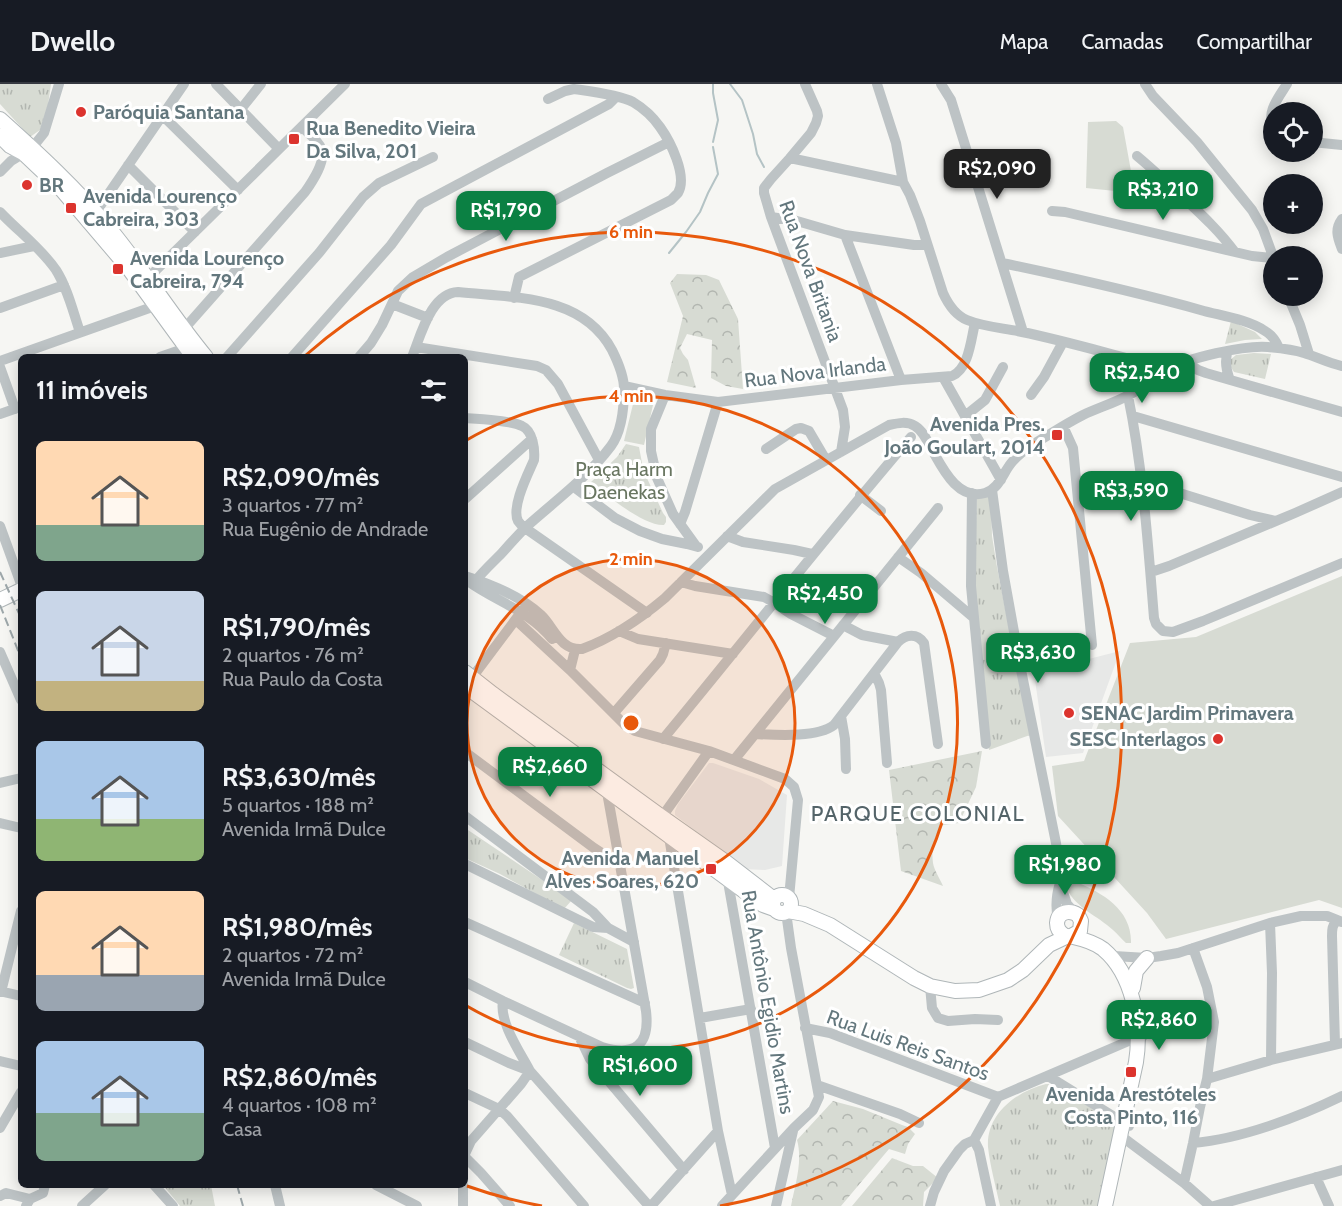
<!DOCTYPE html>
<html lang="pt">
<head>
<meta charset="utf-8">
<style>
  body { margin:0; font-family:Cabin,sans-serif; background:#20242c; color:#f1f3f6; height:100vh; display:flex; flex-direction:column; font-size:22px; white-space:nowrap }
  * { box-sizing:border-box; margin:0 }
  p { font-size:20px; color:#9ea1a6 }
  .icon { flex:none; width:33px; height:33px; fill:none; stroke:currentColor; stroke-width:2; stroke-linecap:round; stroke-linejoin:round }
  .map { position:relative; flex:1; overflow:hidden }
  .drawer { position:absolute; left:18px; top:270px; width:450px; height:834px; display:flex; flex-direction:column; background:#171b24; border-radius:9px; box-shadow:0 3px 15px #0003 }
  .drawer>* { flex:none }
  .controls { position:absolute; left:1263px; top:18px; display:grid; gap:12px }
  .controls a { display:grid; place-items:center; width:60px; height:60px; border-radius:50%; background:#171b24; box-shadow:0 3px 15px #0003; font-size:30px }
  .price { position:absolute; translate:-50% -51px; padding:0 14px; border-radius:12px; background:#0b8043; color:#fff; font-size:20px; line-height:39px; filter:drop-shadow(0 2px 3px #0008) }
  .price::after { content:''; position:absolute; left:50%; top:36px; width:18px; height:14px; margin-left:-9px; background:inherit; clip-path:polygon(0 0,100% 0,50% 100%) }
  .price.selected { background:#222; color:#fff }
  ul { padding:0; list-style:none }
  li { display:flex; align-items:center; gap:18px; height:150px; padding:0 18px }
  li span { display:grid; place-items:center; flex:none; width:168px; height:120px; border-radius:9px; color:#555 }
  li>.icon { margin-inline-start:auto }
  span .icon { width:72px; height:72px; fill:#fffc; stroke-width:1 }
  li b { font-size:26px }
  h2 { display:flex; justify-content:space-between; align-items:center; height:72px; padding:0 18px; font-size:26px }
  header { display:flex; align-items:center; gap:36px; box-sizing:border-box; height:84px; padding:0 30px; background:#171b24; border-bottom:2px solid #363941 }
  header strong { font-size:28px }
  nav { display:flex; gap:33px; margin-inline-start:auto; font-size:21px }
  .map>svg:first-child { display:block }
</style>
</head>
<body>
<header>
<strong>Dwello</strong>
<nav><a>Mapa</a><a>Camadas</a><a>Compartilhar</a></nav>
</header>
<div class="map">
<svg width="1342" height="1122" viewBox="0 0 1342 1122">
  <defs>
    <pattern id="forest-crowns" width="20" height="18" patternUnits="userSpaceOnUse" patternTransform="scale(1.5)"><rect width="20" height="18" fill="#d7dbd3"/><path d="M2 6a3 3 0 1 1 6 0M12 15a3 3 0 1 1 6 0" fill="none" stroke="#b2b6b0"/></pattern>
    <pattern id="park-tufts" width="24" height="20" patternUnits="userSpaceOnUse" patternTransform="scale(1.5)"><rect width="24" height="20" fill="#d7dbd3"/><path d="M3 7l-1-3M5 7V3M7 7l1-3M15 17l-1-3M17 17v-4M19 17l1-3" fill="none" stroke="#b2b6b0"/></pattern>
  </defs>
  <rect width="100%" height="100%" fill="#f6f6f3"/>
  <path fill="#e7e8e7" d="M1120,567L1083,669L1046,673L1034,589Z
    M709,679H713L759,695L787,711L782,782L765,786L744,785L675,731V727L678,720Z"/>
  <path fill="#d7dbd3" d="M1116,37L1123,43L1135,109L1086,104L1088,38Z
    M634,316L653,321L644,361L624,357Z
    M1342,492V824L1319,816L1166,855L1147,829L1058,732L1052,682L1084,677L1130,559L1196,553Z
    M1076,798C1103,809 1132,826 1131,859H1126C1121,855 1118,850 1113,846C1098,832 1076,824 1067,805L1069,800Z"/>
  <path fill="url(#forest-crowns)" d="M677,190L706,191L719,196L738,235L743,305L726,302L711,294L712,256L687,250L680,264L683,270L688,276L696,304L667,298L683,232L670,199Z
    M982,667L976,703L959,739L943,741C934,751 931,765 933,779C934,786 940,795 943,802L901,787L889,686Z
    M833,1017L863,1025L902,1041L908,1043L915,1050L908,1060L905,1070L889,1065L841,1122H791C795,1101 803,1077 797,1056Z
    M892,1074L913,1082H923L938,1094L924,1108L923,1122H852Z"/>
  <path fill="url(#park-tufts)" d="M0,0H51L48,21L40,46L30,53L0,20Z
    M1231,237L1255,248L1262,255L1245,256L1225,260Z
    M1254,269L1271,270L1265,295L1234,288L1230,282V276L1236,271Z
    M626,360L639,363L642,379L646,392L663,429L666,433V438L664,441C643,442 608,411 590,399L617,373Z
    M991,411L992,452L997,483L1030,651L989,666L974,490L977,413Z
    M465,744L572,816L564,825L500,790L465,774Z
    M574,839L627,865L634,904L631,905L627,904L559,871Z
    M1046,1000L1052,1001L1088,1022L1119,1044L1101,1122H1000C996,1103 990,1082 988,1063C986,1030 1017,1007 1046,1000Z
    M163,1101H211L215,1122H180Z"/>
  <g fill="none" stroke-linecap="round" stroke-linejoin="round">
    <path stroke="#b4c3c5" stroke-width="2" d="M730,0L742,16L753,50L757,70L764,83
      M713,58L718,36L713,9V0
      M669,169L686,148L700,128L708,109L718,90L713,63"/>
    <defs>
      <path id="major" d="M0,35C38,69 77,105 110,145C144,186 172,232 206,273
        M0,52L10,62L23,69L61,105L129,185L193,273
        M0,516L21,506
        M465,588L493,610L662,733L726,778L770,812L775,814
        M465,602L763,821L774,825
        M773 820a9 9 0 1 1 18 0a9 9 0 1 1-18 0Z
        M788,827L804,830L830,841L914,894L930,902L955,907L979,906L1008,896L1023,886L1049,861L1068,852
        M1071,852L1080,847L1081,837L1078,831C1070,826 1058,827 1057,839C1057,844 1059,848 1064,851C1068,853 1068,852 1073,853C1082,855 1095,859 1103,865C1133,890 1142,941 1136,978L1105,1122
        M1133,904L1136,887L1147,874"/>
    </defs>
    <use href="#major" stroke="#afb6b8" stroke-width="16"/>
    <path stroke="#bdc3c5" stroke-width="10" d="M216,0L279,65
      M805,0L817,27L818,32L816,39L811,49L790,74L771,95L764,104V109L771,133L843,326L845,343L841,368
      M877,0L896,59L903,98L910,111L920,137L943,209C948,220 955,231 967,236C984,243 1004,244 1022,248C1066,257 1109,270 1153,281L1167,286
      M941,0L951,16L1023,248
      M1145,0L1153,12L1197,58L1252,126L1263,145L1274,175
      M241,25L261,0
      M162,31L238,106
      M1274,44C1265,29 1279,13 1287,0
      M1312,58L1342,61
      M1137,72C1154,86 1169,101 1186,116C1203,132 1220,148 1234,167
      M790,74L903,98
      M128,81L195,148
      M0,88L11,77L32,64L44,49L59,0
      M1052,127L1065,128L1252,172L1273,174
      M0,128C18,147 41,164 56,186C68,205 73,228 80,248
      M96,128L184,0
      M771,133L797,137L845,151L914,161H927
      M1342,135C1334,146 1338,154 1342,165
      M845,151L901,296
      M0,169L34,162
      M1002,179C1069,193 1137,208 1204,227C1223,232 1249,236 1265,247C1272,251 1276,257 1279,264
      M148,194L345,0
      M1288,212L1300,241L1309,270
      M514,214L519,193L671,116C672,115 677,110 678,109C688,92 670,57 660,43C653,33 643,24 633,18C620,11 588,7 574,5L565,7L548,15
      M392,220L428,234
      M0,224L64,201
      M184,245L305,108C312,98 327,76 321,64C318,56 308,49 302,43
      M416,263L537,282L546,286L558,300L599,376
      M1228,267C1224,277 1226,286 1230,296
      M160,273L186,264
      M227,273L319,169L363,113L379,99L433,73
      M292,273L391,161L421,120L609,20L616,13
      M359,273L371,259L382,241L398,207L413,193L447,173L607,89L669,58
      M412,273C421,251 431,209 458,208C513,214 582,210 612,266C618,278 624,292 624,305C624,323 622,347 611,362C587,394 555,417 526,443C517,452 509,461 501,470C491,480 481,489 473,500
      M0,277L155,222
      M1186,278L1198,286L1206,289L1342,328
      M0,283L15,325
      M943,293L1001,396
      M624,302L665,311L718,318L901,296L952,292C969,285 971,255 975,239
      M665,311L651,345V367L657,394L673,430L696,462
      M1031,311L1044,293L1063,258
      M1128,312C1143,384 1148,461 1154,534L1156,540L1163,547L1173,548L1203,537L1342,479
      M0,330L20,323
      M965,332L985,316L1003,283
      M1133,332L1342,393
      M465,334C479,335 510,336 522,342C533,347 535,365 534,376C528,390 511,423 518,437C520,440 522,442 525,444L647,529
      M1063,342L1073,364L1092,561
      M766,365L796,345L801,344L809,347L826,376
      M1141,397L1250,431L1276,437
      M574,403L615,434L640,447L662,455L687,460L698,463
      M992,406L1003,487L1020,581L1056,759L1062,805L1067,820L1075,829
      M972,409L971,502L986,660
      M860,411L881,427
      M465,415L532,355
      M680,440L685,428L718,318
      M0,442L21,500
      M727,452L743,458L794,466L812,470
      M898,473L921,489L974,534
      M1151,488L1169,482L1295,429L1342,408
      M465,492C491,500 520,512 541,531C554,543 560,567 582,565C612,554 640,535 665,514L775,405L889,341C898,339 907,337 915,342C923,347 927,356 931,364C942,383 957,417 985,409C998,405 1002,392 1009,382C1015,373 1023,367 1032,361C1049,351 1065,340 1083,331C1098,324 1114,319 1129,311C1143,304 1154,294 1167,286C1186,274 1245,261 1268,263C1279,264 1292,265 1304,269C1317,273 1328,279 1342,282
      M469,498C497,518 530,527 552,555
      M681,498L695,502L764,513L773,518L791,530L834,552
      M516,536L570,586
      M843,541L862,551L898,558
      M619,547L638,555L733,570
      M575,566L570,586L625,641L635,647L709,667L785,695L794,703L798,716L789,814
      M0,568L21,616
      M874,589L879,599L881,606L887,679
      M469,600L477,587L525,523
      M614,629L660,576L663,570L666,559
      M841,632L845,655L846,685
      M755,650C776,651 817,654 834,641L898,558C906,550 917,549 924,559L938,660
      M663,655C746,555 826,452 911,353
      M465,668L594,764L620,781
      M734,676L938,424
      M0,699L21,694
      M465,732L593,828L608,844L634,858
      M659,737L709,667
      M0,739L21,744
      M669,753L718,1047L732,1111
      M465,780L593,843L608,844
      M727,792L775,1064
      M1058,835C1055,822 1056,812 1060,799
      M465,838L645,919
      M1270,839L1272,889L1271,976
      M1114,872L1147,874L1161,872L1178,869L1270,839L1301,832H1327L1342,838
      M465,898L503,917L602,963C635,973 650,961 646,927L607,708L611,704
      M930,902L932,924L938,934L948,937L975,935L998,936
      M0,907L21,912
      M1,908L21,827
      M700,934L751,925
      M805,944L830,949L998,1013
      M579,952L590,975L684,1086
      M465,958L509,979L530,987L649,1122
      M1335,960L1332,852C1332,846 1332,841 1337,836
      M0,977L21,982
      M1048,992L1129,1042
      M1207,995L1271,976L1342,959
      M817,1001L900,1030L919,1039
      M465,1009L499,1025L507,1032L584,1122
      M0,1044L21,1008
      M1121,1052L1184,1099L1210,1122
      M974,1056L979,1066L991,1122
      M1193,1059C1241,1055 1299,1033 1342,1012
      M465,1070L471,1057L521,1000L530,987C520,968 499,938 503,917
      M465,1073L481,1089L510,1122
      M1316,1093L1329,1122
      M1184,1099L1193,1059L1200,1023L1207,995L1214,938L1207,903L1193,864
      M154,1101L173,1122
      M275,1101L280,1122
      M376,1101L417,1122
      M0,1112L6,1109L30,1115
      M26,1122L30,1115L43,1109L45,1101
      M82,1122L105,1101
      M463,1122V1101
      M651,1122L718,1047
      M722,1122L794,1044L813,1026L819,1013L791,864L786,828
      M776,1122L793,1047
      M930,1122L934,1108L944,1087L959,1066L965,1060L974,1056L998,1013L1131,956L1143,952
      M1214,1122L1342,1086"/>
    <use href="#major" stroke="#fff" stroke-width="14"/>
    <path stroke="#9da7aa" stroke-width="2" stroke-dasharray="9 4.5" stroke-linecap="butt" d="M0,488L21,534
      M0,521L21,574
      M237,1101L243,1122"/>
  </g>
  <circle cx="631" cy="639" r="164" fill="#e8590c" fill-opacity=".12"/>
  <g fill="none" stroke="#e8590c" stroke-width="3">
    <circle cx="631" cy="639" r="164"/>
    <path d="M465 357A327 327 0 1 1 465 921"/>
    <path d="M542 1122A491 491 0 0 1 467 1102M306 271A491 491 0 1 1 720 1122"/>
  </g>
  <g fill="#dc342e" stroke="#fff" stroke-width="2">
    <circle cx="81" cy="28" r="6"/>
    <rect x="288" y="49" width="12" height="12" rx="3"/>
    <circle cx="27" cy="101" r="6"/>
    <rect x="65" y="118" width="12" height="12" rx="3"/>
    <rect x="112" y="179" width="12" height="12" rx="3"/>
    <rect x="1051" y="345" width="12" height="12" rx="3"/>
    <circle cx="1069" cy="629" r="6"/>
    <circle cx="1218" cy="655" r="6"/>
    <rect x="705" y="779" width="12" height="12" rx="3"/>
    <rect x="1125" y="982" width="12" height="12" rx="3"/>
  </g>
  <g text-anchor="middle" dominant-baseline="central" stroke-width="6" stroke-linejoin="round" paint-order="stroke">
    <g font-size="20" font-weight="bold" fill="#63777d" stroke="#fff" text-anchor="start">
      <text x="93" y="28">Paróquia Santana</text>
      <text x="306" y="44">Rua Benedito Vieira<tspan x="306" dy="23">Da Silva, 201</tspan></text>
      <text x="39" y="101">BR</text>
      <text x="83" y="112">Avenida Lourenço<tspan x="83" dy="23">Cabreira, 303</tspan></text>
      <text x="130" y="174">Avenida Lourenço<tspan x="130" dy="23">Cabreira, 794</tspan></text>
      <text x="1045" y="340" text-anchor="end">Avenida Pres.<tspan x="1045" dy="23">João Goulart, 2014</tspan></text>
      <text x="1081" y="629">SENAC Jardim Primavera</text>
      <text x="1206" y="655" text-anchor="end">SESC Interlagos</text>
      <text x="699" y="774" text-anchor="end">Avenida Manuel<tspan x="699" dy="23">Alves Soares, 620</tspan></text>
      <text x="1131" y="1010" text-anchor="middle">Avenida Arestóteles<tspan x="1131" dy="23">Costa Pinto, 116</tspan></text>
    </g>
    <g font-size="20" fill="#63777d" stroke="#fff">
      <text transform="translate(811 187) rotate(70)">Rua Nova Britania</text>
      <text transform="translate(815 288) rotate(-7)">Rua Nova Irlanda</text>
      <text transform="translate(768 918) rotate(80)">Rua Antônio Egidio Martins</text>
      <text transform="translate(908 961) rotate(20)">Rua Luis Reis Santos</text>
    </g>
    <g font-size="20" fill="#697661" stroke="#fff">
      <text x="624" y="385">Praça Harm<tspan x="624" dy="23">Daenekas</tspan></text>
    </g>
    <g font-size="22" letter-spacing="1.5" fill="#546469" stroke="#fff">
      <text x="918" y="729">PARQUE COLONIAL</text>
    </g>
  </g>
  <circle cx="631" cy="639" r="9" fill="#e8590c" stroke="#fff" stroke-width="3"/>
  <g font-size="18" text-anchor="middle" font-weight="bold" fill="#e8590c" stroke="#fff" stroke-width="6" stroke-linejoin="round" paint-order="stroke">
    <text x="631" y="154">6 min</text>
    <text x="631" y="318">4 min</text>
    <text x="631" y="481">2 min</text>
  </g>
</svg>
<div class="controls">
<a><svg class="icon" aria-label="locate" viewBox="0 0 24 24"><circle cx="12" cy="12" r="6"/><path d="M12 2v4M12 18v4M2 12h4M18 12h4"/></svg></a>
<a>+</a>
<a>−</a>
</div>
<b class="price selected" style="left:997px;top:116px">R$2,090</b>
<b class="price" style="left:1163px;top:137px">R$3,210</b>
<b class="price" style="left:506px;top:158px">R$1,790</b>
<b class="price" style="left:1142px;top:320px">R$2,540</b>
<b class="price" style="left:1131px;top:438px">R$3,590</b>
<b class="price" style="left:825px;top:541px">R$2,450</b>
<b class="price" style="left:1038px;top:600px">R$3,630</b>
<b class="price" style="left:550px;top:714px">R$2,660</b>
<b class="price" style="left:1065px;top:812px">R$1,980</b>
<b class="price" style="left:1159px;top:967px">R$2,860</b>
<b class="price" style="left:640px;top:1013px">R$1,600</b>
<section class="drawer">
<h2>11 imóveis<svg class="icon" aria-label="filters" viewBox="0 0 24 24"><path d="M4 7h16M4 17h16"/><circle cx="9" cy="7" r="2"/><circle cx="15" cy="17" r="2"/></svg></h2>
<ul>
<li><span style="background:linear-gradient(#ffd9b3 70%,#7fa58c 0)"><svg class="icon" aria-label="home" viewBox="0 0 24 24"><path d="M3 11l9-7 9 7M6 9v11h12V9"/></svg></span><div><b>R$2,090/mês</b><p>3 quartos · 77 m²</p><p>Rua Eugênio de Andrade</p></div></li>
<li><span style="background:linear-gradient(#c9d6e8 75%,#c2b280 0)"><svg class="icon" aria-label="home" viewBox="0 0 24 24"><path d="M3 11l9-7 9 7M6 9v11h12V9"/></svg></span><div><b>R$1,790/mês</b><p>2 quartos · 76 m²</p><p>Rua Paulo da Costa</p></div></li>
<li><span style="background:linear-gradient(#a9c7e8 65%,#8fb573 0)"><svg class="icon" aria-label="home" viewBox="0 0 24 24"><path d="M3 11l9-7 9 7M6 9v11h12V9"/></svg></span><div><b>R$3,630/mês</b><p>5 quartos · 188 m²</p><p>Avenida Irmã Dulce</p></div></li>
<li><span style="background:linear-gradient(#ffd9b3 70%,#9aa5b1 0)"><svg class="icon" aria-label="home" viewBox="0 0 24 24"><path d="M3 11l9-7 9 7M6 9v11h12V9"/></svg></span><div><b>R$1,980/mês</b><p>2 quartos · 72 m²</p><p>Avenida Irmã Dulce</p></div></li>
<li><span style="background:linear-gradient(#a9c7e8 60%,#7fa58c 0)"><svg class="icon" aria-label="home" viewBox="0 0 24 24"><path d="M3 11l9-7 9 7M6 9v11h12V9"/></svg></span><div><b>R$2,860/mês</b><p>4 quartos · 108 m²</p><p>Casa</p></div></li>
</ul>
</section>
</div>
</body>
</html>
